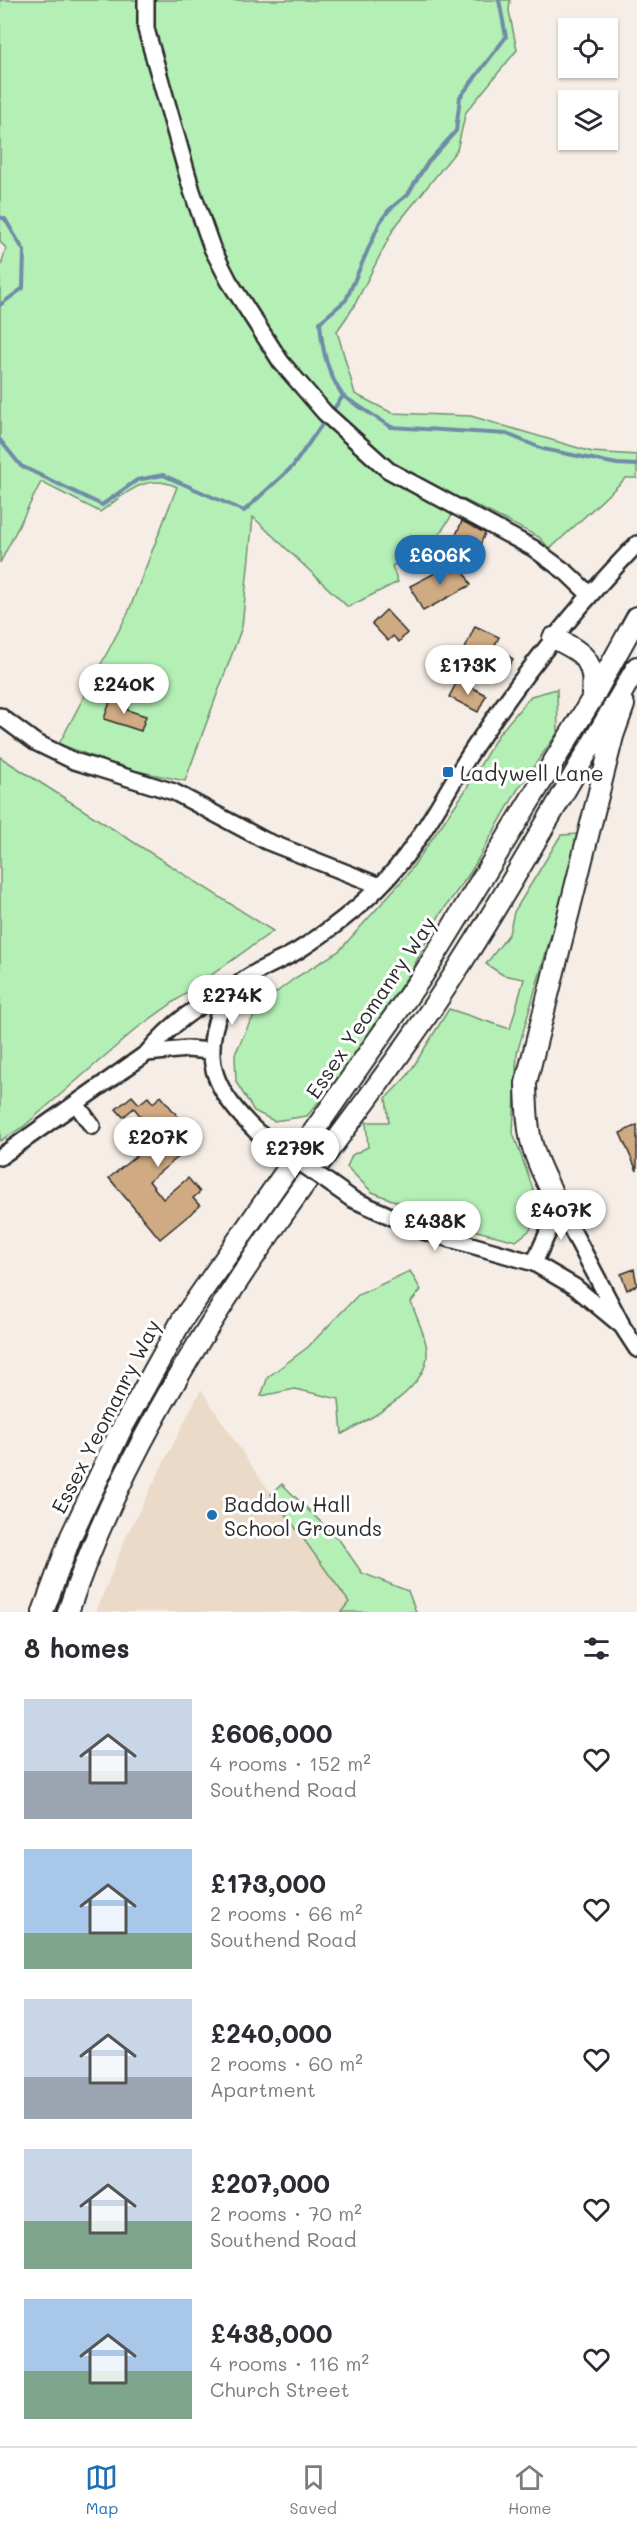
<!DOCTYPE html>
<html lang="en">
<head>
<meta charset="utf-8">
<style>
  body { margin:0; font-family:Mali,sans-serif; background:#f7f7f7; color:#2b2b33; height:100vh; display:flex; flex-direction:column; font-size:22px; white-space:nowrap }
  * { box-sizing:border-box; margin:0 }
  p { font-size:20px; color:#7c7c81 }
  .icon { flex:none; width:33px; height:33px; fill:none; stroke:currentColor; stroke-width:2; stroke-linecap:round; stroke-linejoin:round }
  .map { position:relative; height:1612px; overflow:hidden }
  .side { display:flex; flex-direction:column; background:#fff; flex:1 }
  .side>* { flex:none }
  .tools { position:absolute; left:558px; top:18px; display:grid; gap:12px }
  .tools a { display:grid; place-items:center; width:60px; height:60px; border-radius:0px; background:#fff; box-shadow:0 2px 4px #0004; font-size:30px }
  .price { position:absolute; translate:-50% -51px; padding:0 14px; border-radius:21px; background:#fff; color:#222; font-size:20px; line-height:39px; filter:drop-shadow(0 2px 3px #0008) }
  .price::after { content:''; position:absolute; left:50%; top:36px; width:18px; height:14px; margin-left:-9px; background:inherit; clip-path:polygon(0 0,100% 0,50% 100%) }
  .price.current { background:#1f6fb2; color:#fff }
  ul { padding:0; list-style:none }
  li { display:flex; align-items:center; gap:18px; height:150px; padding:0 24px }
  li span { display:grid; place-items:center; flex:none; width:168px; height:120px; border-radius:0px; color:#555 }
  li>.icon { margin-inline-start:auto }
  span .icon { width:72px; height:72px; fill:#fffc; stroke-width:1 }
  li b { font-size:26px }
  h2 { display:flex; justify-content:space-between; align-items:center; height:72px; padding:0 24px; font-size:26px }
  .menu { display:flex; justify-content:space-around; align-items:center; height:84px; border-top:2px solid #e1e1e2; background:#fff; font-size:16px; color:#7c7c81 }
  .menu a { display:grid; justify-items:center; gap:3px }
  .menu .current { color:#1f6fb2 }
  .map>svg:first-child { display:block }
</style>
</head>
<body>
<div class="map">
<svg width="637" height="1612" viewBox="0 0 637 1612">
  <rect width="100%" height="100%" fill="#f6eee6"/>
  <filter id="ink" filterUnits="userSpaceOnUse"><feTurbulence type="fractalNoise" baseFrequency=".0167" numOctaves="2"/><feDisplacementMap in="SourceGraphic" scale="12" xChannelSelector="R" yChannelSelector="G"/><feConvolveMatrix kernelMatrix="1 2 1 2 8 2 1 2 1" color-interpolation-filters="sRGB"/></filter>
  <g filter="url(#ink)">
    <path fill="#ebdac8" d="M201,1389L246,1458L349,1603L341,1612H96L126,1537Z"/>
    <path fill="#b4f0b5" stroke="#708e70" stroke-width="1.5" d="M0,0H510L509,11L517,50L466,112L457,150L394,228L353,308L337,331L355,394L392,413L471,416L592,452L637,455V478H626L550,549L539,537L461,498L459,505L432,545L392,566L398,582L348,607L253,517L242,627L185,781L127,769L59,744L128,613L177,487C145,472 126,494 100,512L41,482L0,563V270L6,248L0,242Z
      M557,689L558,732L518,789L470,873L439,916L413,968L343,1073L307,1116L274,1121L254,1111L236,1082L235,1054L249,1024L264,1002L295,978L339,951L407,875L465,791L498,735L531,696Z
      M0,757L273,931L136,1029L23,1127L0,1141Z
      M580,834L517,1053L513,1133L538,1203L530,1230L516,1241L461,1227L372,1192L347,1167L352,1155L368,1147L366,1122H389L386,1098L408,1075L449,1009L510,1029L524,979L503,975L486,964L509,934L514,912L561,835Z
      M410,1271L421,1290L411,1302C416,1317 426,1335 427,1351C430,1388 370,1419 342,1434L339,1399L295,1389L261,1396L268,1377L308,1347L358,1295Z
      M282,1484L340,1541L362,1573L408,1591L416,1612H341L349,1602L271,1494Z"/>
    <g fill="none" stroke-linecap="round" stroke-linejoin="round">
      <path stroke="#6f8ca7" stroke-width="4" d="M0,217L5,219L24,251L23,288L0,305
        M343,396L391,427L507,434L543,449L617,464L637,465
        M330,414L343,396C327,372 322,350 320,322L346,300L380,222L389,210L408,194L428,162L456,131L460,97L506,37L499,0
        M0,440L21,466L102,505L137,480L163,475L244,511L293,466L325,420"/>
    </g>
    <path fill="#d0aa82" stroke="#2b2b2b" stroke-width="1.5" d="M462,521L485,533L476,555L452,544Z
      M458,561L471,585L423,611L410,586Z
      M386,610L407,633L399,642L393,636L388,641L372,624Z
      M475,626L499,637L494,647L513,659L504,673L491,665L494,661L465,648Z
      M458,680L486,695L478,712L449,697Z
      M112,696L130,702L127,710L146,716L141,731L104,719Z
      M132,1096L139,1104L148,1097L153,1103L161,1096L198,1141L149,1181L163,1199L188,1178L200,1192L193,1198L200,1206L160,1239L109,1178L158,1138L134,1108L123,1117L116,1109Z
      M637,1125V1171L620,1133Z
      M634,1269L637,1285L627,1290L621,1274Z"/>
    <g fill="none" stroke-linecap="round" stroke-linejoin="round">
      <defs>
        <path id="minor" d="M146,0V29L192,191L212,248L229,281L281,362L325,413L388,470L533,548L567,573L589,594
          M0,716L35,742L74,761L174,792L266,841L380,886
          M147,1053C168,1028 198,1002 229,993
          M77,1105L92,1126
          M257,1132C218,1095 199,1062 221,1008C234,975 272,967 299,950C327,932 354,912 378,888C421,846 446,788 480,739C527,669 579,604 637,544
          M0,1157L147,1053L187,1049L211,1051
          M552,1192L621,1323
          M352,1199L426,1232L534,1263L575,1287L622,1326L637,1349
          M534,1263L560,1206"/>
        <path id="major" d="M553,638C582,651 596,660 592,694
          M552,1192C529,1148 527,1132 526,1083L613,736L624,705
          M43,1612L71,1536L120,1432L182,1320L423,975L592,699L637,617
          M68,1612C114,1474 193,1345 275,1226C330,1145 393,1069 446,987C514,883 574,773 637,667"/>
      </defs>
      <use href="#minor" stroke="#2b2b2b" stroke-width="20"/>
      <use href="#major" stroke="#2b2b2b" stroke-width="24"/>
      <use href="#minor" stroke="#fff" stroke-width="15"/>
      <use href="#major" stroke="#fff" stroke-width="20"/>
      <defs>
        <path id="minor-bridge" d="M257,1132L352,1199"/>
      </defs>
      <use href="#minor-bridge" stroke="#2b2b2b" stroke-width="20" stroke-linecap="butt"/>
      <use href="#minor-bridge" stroke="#fff" stroke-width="15"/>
    </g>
  </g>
  <g fill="#1f6fb2" stroke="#fff" stroke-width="2">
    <rect x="442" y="766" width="12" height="12" rx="3"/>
    <circle cx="212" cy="1515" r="6"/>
  </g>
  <g text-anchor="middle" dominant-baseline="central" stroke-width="6" stroke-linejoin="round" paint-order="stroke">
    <g font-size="21" fill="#2b2b2b" stroke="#fff" text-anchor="start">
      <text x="460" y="772">Ladywell Lane</text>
      <text x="224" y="1503">Baddow Hall<tspan x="224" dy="24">School Grounds</tspan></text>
    </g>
    <g font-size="21" fill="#2b2b2b" stroke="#fff">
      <text transform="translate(370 1007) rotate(-56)">Essex Yeomanry Way</text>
      <text transform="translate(105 1416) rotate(-63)">Essex Yeomanry Way</text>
    </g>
  </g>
</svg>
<div class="tools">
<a><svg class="icon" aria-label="locate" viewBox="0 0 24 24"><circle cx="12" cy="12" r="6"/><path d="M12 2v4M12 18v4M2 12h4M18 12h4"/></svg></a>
<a><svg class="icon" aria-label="layers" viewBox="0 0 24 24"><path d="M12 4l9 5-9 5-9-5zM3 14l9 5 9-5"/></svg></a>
</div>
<b class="price current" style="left:440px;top:586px">£606K</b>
<b class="price" style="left:468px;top:696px">£173K</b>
<b class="price" style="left:124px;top:715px">£240K</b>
<b class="price" style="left:232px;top:1026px">£274K</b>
<b class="price" style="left:158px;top:1168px">£207K</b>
<b class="price" style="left:295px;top:1179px">£279K</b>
<b class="price" style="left:561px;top:1241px">£407K</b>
<b class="price" style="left:435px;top:1252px">£438K</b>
</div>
<section class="side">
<h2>8 homes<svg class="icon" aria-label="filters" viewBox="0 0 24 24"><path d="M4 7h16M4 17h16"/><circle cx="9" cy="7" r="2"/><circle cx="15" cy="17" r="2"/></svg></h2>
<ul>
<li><span style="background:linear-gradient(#c9d6e8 60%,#9aa5b1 0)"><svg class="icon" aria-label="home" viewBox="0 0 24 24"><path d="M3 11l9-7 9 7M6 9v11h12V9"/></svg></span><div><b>£606,000</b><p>4 rooms · 152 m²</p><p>Southend Road</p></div><svg class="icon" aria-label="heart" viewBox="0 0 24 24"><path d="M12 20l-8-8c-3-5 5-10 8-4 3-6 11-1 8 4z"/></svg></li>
<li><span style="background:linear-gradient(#a9c7e8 70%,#7fa58c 0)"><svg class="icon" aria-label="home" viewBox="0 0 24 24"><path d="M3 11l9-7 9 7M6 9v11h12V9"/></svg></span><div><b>£173,000</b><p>2 rooms · 66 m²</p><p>Southend Road</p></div><svg class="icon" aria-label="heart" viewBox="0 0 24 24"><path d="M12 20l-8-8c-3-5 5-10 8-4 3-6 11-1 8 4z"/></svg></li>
<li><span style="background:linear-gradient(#c9d6e8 65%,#9aa5b1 0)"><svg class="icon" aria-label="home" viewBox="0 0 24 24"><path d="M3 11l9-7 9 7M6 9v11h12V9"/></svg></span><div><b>£240,000</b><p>2 rooms · 60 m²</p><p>Apartment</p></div><svg class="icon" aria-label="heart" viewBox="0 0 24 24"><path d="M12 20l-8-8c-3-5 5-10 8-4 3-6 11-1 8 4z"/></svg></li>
<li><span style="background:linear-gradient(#c9d6e8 60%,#7fa58c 0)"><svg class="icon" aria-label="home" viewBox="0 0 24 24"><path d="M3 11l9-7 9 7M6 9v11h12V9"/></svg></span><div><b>£207,000</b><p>2 rooms · 70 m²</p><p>Southend Road</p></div><svg class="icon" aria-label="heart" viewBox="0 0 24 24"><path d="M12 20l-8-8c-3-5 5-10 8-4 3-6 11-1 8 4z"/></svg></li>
<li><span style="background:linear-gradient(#a9c7e8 60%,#7fa58c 0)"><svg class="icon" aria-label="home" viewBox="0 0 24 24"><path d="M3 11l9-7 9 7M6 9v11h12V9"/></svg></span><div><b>£438,000</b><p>4 rooms · 116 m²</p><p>Church Street</p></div><svg class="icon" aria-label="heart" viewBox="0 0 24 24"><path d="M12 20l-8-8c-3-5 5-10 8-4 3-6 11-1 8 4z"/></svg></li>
</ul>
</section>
<nav class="menu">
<a class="current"><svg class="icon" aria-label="map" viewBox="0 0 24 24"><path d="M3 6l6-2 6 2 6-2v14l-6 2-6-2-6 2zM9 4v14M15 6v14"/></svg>Map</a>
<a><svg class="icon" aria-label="saved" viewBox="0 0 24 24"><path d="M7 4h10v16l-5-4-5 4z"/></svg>Saved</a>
<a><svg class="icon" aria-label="home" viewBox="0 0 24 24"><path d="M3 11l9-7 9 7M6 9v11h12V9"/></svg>Home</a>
</nav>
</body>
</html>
